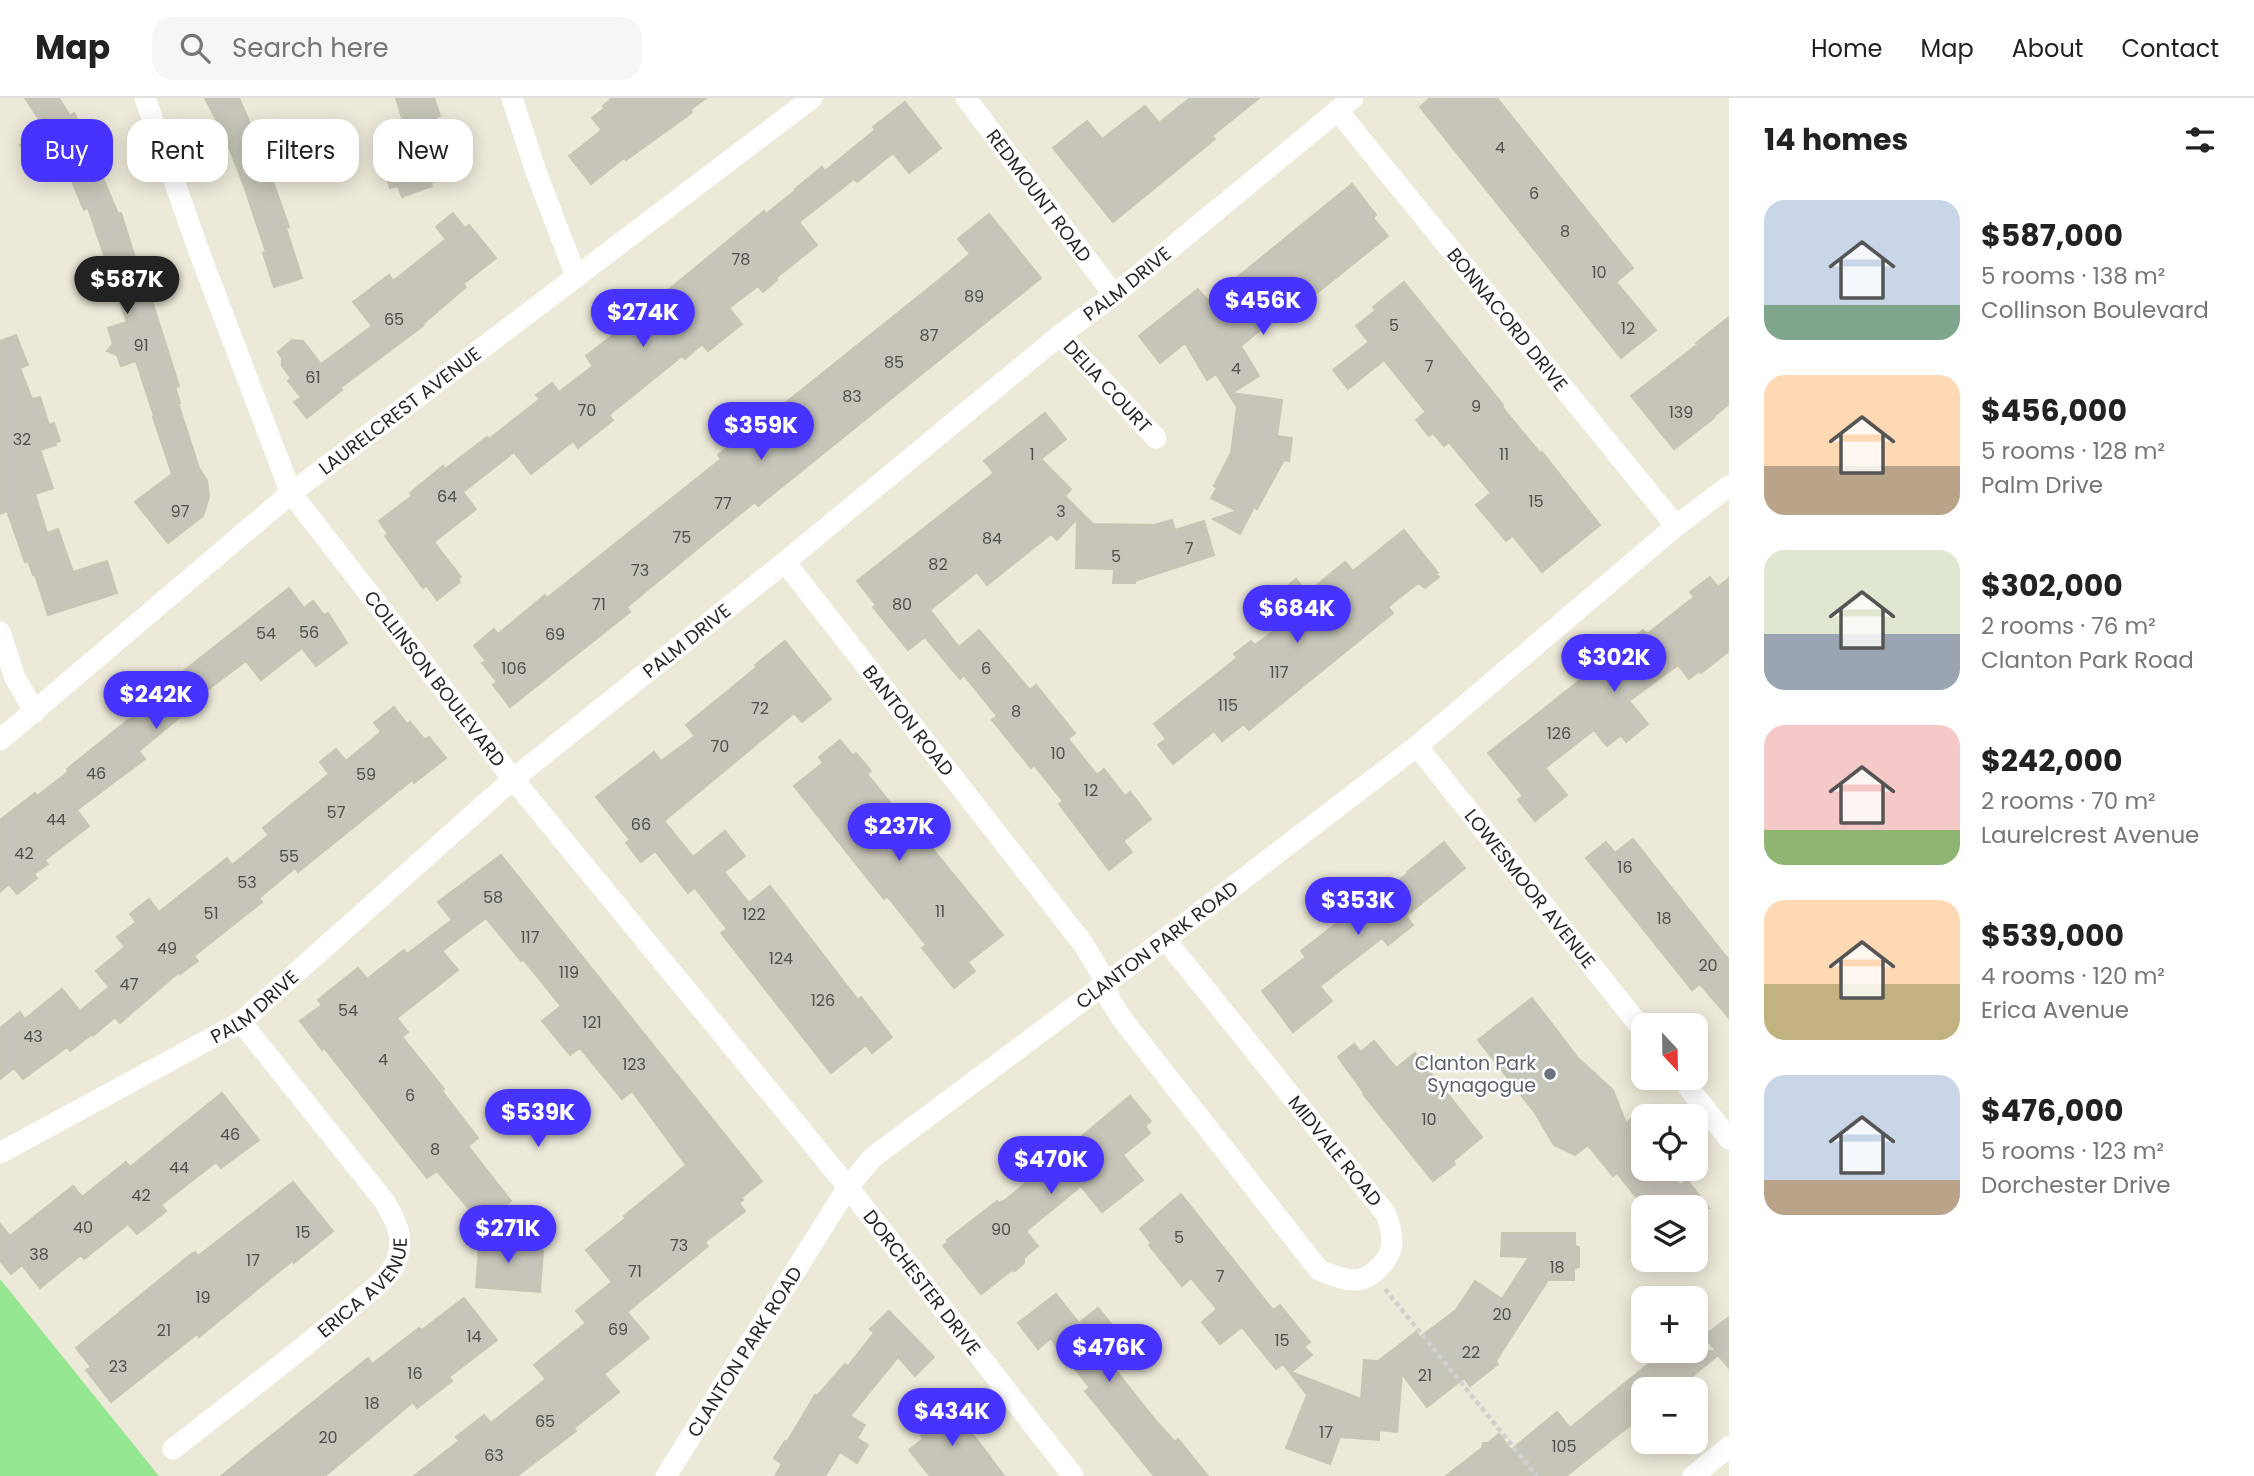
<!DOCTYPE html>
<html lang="en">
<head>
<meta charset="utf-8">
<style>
  body { margin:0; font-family:Poppins,sans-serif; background:#f6f6f6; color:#222; height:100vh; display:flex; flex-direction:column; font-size:26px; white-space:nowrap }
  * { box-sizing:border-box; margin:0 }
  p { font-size:23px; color:#767676 }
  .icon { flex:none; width:38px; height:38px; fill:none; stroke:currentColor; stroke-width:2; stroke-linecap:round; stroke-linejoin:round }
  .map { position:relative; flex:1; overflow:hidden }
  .details { display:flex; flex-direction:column; background:#fff; width:525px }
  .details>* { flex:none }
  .guide { position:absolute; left:21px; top:21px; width:665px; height:63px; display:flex; gap:14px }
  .needle { width:46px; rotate:158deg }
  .tools { position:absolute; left:1631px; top:915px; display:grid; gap:14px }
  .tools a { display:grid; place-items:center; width:77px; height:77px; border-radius:14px; background:#fff; box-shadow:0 4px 18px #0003; font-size:35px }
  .price { position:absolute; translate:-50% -60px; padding:0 16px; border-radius:24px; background:#4633ff; color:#fff; font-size:23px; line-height:46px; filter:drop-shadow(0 2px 4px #0008) }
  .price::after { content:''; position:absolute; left:50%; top:42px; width:21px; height:16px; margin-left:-10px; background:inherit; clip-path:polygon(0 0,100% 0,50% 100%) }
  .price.on { background:#222; color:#fff }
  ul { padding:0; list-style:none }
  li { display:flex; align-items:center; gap:21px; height:175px; padding:0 35px }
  li span { display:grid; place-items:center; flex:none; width:196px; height:140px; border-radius:21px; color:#555 }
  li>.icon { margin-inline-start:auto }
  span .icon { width:84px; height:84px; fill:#fffc; stroke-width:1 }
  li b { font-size:30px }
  h2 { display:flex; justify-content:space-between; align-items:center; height:84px; padding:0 35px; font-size:30px }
  .tag { padding:0 24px; border-radius:21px; background:#fff; box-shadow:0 4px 18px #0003; font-size:24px; line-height:63px }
  .tag.on { background:#4633ff; color:#fff }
  header { display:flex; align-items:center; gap:42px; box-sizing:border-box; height:98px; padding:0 35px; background:#fff; border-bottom:2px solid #e0e0e0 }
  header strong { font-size:33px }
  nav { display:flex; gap:38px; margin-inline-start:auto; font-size:24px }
  .search { width:490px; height:63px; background:#f6f6f6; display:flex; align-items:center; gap:18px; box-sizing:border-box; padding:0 24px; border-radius:21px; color:#767676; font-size:26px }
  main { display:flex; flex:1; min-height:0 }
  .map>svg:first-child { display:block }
</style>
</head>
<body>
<header>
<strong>Map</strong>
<div class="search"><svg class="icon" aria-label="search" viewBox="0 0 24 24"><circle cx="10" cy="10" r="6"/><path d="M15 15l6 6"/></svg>Search here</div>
<nav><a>Home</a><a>Map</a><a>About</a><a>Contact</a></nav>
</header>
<main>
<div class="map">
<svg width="1729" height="1378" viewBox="0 0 1729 1378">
  <rect width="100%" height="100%" fill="#ece9d9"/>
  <path fill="#96e791" d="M0,1181L159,1378H0Z"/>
  <path fill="#c7c5b9" stroke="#c7c6b3" stroke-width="2" d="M25,0H59L70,18L74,15L94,52L92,54L118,116L121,115L137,166H140L147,187L179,288L175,289L180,305H178L199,370L207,382L209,399L203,418L168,445L135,404L172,376L153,319L154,318L136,263L121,268L117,257L107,253L113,246L108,230L127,224L88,110L84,112L66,68L39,82L20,47L46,32Z
    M205,0H239L258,44L264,43L270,59L265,61L289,129L286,130L302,180L274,189L263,155L266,154L244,88L225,39Z
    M396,0H434L440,18L436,19L446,49L443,50L452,77L430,85L432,88L402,99L398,88L390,90L385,74L393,71L385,47L408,40Z
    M612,0H706L690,12L692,14L686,19L626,62L624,60L591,86L569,58L602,32L592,20L605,10L603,8Z
    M1190,0H1259L1212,38L1215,41L1113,124L1053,50L1087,23L1102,41L1145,8L1159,25Z
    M1430,0H1497L1633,170L1616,184L1656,232L1621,260L1420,9Z
    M905,4L941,50L909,75L893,55L857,84L854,81L799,124L817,147L776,180L777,182L763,194L758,188L729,210L742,226L708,253L702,246L685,261L682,258L609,317L613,322L578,350L573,343L531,376L514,354L463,394L476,411L434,444L461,479L458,481L460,484L437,502L426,487L423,490L385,438L388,436L379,423L412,398L410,395L443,368L445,371L487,339L489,341L540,301L536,297L552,285L559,294L593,268L586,258L621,231L619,229L655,203L764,113L766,116L796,92L795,91L822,69L825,73L875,32L873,29Z
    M1352,86L1376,117L1373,120L1388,138L1313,198L1308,192L1241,248L1259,278L1232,295L1282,302L1277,338L1292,340L1289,363L1284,362L1257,411L1254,409L1240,436L1213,421L1237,413L1211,400L1217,390L1214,388L1231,355L1237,309L1216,276L1207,282L1185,245L1160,265L1139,238L1198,191L1208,203Z
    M453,115L465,130L469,127L496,160L463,186L466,189L424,225L423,228L340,290L342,292L307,320L294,304L301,299L288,283L291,280L282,268V260L278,254L292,242L303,243L321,266L372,228L353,204L389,177L393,183L446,141L436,129Z
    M989,116L1041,180L758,408L755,404L708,442L627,509L630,514L510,609L493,587L497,584L482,565L486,563L474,548L494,531L498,536L545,497L547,500L721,361L718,357L799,294L940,181L970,156L958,141Z
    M1404,184L1503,307L1502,309L1540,355L1542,354L1600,427L1542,474L1513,438L1506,443L1476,407L1491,395L1449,344L1444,348L1433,335L1429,338L1416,322L1426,314L1384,262L1348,291L1333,272L1369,244L1356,228L1376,212L1373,209Z
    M1729,219V306L1713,319L1714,320L1674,351L1631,298L1698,246L1696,245Z
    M16,237L28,267L20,270L32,301L40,299L49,327L54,325L60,343L55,345L56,347L40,352L53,390L35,396L47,435L58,431L73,474L107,463L117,495L48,517L35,477H33L28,463L25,464L7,413L0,416V243Z
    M1045,315L1066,341L1041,361L1071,391L1065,398L1093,426L1154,427L1172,422L1175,432L1204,423L1214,457L1135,483V485H1113L1114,471L1076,470L1077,421L1057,442L1051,436L987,487L977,474L930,512L959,549L979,532L1030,592L1036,587L1075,635L1068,641L1097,677L1104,671L1125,698L1130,694L1151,721L1123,743L1132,754L1109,772L1059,706L1063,703L1034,667L1031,670L992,622L997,618L964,577L960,581L925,539L908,552L873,509L876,507L857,483L994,375L984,363Z
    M1404,432L1438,475L1436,476L1439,479L1425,490L1418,485L1388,509L1393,515L1249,632L1244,626L1222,643L1214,633L1173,666L1158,647L1166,641L1154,626L1237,560L1234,556L1251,543L1255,547L1287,523L1270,502L1296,481L1307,495L1345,464L1353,473Z
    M1710,479L1718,489L1729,480V553L1701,575L1699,573L1689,581L1678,567L1629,603L1648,626L1626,644L1621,637L1607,648L1594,632L1545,670L1567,697L1535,723L1518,702L1523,698L1488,655L1643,532L1647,536L1694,499L1690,494Z
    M289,490L304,510L313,503L324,517L328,515L347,545L316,568L302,550L261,582L246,563L194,602L197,605L139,653L145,661L77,712L89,728L45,762L48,766L34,776L37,780L17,796L9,786L0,794V722L35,695L37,698L68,674L67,671L159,597L157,594Z
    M785,543L831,601L802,624L794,615L664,723L693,759L725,733L745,758L724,774L749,805L770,788L858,902L861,899L892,939L872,955L866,947L831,975L721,835L727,831L695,790L688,795L655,753L641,764L626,745L630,742L596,699L654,654L661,663L695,638L686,627L757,569L755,567Z
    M394,609L407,626L410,624L425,642L429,639L446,660L414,685L412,682L298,774L295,770L259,800L262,804L194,858L198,863L180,876L178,875L120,925L115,919L93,938L92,936L70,953L67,949L23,981L14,970L0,981V930L20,914L25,921L62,891L80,913L109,889L96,873L125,849L117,839L136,824L130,816L149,801L159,814L227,760L232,767L269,737L263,730L329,676L320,664L336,651L346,663L381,634L374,625Z
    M840,642L853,658L856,655L871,673L867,676L924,747L927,744L1003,837L968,864L975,873L954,890L922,850L926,847L887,798L884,801L794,688L823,665L819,659Z
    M1633,741L1729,862V920L1700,886L1692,892L1586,760L1606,744L1615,755Z
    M1444,744L1465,770L1406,818L1413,827L1388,847L1382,840L1320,888L1332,903L1293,934L1262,893L1306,859L1301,853L1373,797L1376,800L1408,775L1407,774Z
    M501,757L762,1083L741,1100L743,1102L739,1105L745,1113L705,1144L708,1148L627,1214L649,1240L604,1276L619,1294L574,1330L576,1333L517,1378H414L459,1343L456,1339L484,1317L491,1325L546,1281L534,1267L586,1225L576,1213L612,1184L586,1152L626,1120L624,1118L686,1067L632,993L622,1001L580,950L570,957L542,923L561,908L523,861L521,863L486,820L442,853L458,872L397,920L408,934L402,939L444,991L442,993L478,1040L468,1048L511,1103L482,1126L437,1073L427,1080L324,950L322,952L300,923L322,907L318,902L358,870L367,881L404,852L407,856L452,822L438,804Z
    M1532,900L1578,960L1613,992L1626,1025L1643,1011V1071H1667L1680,1087L1687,1082L1709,1110H1645L1617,1075L1613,1078L1588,1047L1575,1057L1554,1047L1535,1015L1478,942Z
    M1374,943L1396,970L1415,955L1482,1039L1453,1063L1455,1066L1433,1083L1363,996L1364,995L1338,959L1354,946L1361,954Z
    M222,995L259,1042L221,1070L216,1064L161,1107L166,1113L137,1136L128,1126L84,1161L81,1157L40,1190L22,1167L11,1176L0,1163V1126L10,1138L73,1088L82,1099L126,1064L130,1069Z
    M1130,998L1151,1023L1145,1028L1150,1035L1123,1057L1143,1082L1102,1114L1081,1088L1026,1133L1038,1148L1024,1160V1165L1015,1173L1012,1172L981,1196L943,1148L948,1144L947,1142L997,1103L999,1105L1002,1103L1003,1104Z
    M293,1084L333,1133L294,1165L292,1163L199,1239L197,1236L111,1304L86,1272L91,1269L76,1250L191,1156L195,1154L198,1158Z
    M1181,1096L1273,1212L1280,1207L1310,1244L1304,1249L1312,1257L1291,1274L1361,1301L1364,1262L1378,1263L1416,1234L1420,1239L1456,1212L1475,1183L1502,1201L1529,1159L1501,1158L1502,1135H1575V1148L1579,1149V1169L1574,1170V1182H1548L1496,1263L1498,1266L1470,1288L1464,1280L1427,1309L1402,1276L1397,1334L1379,1332V1342L1340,1339L1330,1366L1286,1350L1307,1297L1283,1266L1276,1271L1242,1229L1220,1246L1202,1224L1217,1211L1191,1180L1182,1188L1149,1147L1151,1145L1140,1131Z
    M480,1136L520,1139L519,1152L543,1153L540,1194L476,1189Z
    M1056,1196L1079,1225L1098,1210L1130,1249L1110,1265L1156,1323L1175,1344L1178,1341L1208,1378H1154L1085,1293L1090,1290L1063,1256L1059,1254L1051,1240L1038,1251L1018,1225Z
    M464,1200L497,1242L449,1279L452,1283L417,1310L413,1304L325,1378H221L368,1260L372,1266L419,1230L422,1232Z
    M889,1213L934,1259L915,1278L898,1259L850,1318L865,1327L857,1340L868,1347L857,1365L840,1354L825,1378H775L782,1366L774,1360L785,1343L787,1344L815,1297L817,1298L845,1266L848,1268L874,1235L870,1231Z
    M1729,1219V1270L1718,1257L1676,1292H1643V1317L1566,1378H1446L1482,1350L1483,1345H1488L1499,1336L1511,1352L1557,1314L1570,1330L1664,1253H1716L1704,1238Z
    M947,1304L988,1356L1004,1378H930L909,1352L923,1341L921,1338L932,1329L926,1321Z"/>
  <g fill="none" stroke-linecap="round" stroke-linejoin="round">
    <path stroke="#d0d0d0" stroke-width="4.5" stroke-dasharray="5 3.5" stroke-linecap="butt" d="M1385,1191L1537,1378"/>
    <g stroke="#fff" stroke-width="21">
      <path id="s1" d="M145,0L201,159L291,395L513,681L848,1089L1073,1378"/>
      <path d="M512,0L536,74L576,178"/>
      <path id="s2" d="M966,0L1114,197"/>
      <path id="s3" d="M1337,12L1676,428"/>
      <path id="s4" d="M1060,237L1156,340"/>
      <path id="s5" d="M785,464L1084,847L1106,884L1109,900L1122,921L1319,1172C1330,1176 1344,1183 1357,1182C1370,1181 1385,1166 1390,1154C1395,1143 1390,1127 1386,1116L1165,841"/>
      <path d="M0,534L15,580L35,614"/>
      <path id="s6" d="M0,642L291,395L812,0"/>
      <path id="s7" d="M1417,648L1643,932"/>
      <path d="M1681,980L1729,1041"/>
      <path id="s8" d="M0,1055L241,924L513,681L785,464L1060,237L1114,197L1353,0"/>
      <path id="s9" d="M173,1351C234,1303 296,1257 355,1206C368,1195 389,1181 396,1164C405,1140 397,1125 385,1104L241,924"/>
      <path id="s10" d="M666,1378L848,1089L872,1060L1165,841L1417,648L1676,428L1729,388"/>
      <path d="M1693,1378L1729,1349"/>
    </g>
  </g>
  <circle fill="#6b7280" stroke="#fff" stroke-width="2.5" cx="1550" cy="976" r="7"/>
  <g text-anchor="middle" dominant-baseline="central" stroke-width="5" stroke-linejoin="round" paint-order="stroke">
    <g font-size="16" fill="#504f4c">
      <text x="1500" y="49">4</text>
      <text x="1534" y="95">6</text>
      <text x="1565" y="133">8</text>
      <text x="741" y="161">78</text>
      <text x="1599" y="174">10</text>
      <text x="974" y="198">89</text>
      <text x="394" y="221">65</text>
      <text x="1394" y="227">5</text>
      <text x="1628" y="230">12</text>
      <text x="929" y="237">87</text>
      <text x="141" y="247">91</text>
      <text x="894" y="264">85</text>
      <text x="1429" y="268">7</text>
      <text x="1236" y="270">4</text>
      <text x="313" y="279">61</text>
      <text x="852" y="298">83</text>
      <text x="1476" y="308">9</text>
      <text x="587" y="312">70</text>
      <text x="1681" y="314">139</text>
      <text x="22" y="341">32</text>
      <text x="1032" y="356">1</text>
      <text x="1504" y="356">11</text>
      <text x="447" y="398">64</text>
      <text x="1536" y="403">15</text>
      <text x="723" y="405">77</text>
      <text x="180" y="413">97</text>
      <text x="1061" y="413">3</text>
      <text x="682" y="439">75</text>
      <text x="992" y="440">84</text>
      <text x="1189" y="450">7</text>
      <text x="1116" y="458">5</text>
      <text x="938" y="466">82</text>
      <text x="640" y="472">73</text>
      <text x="599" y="506">71</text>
      <text x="902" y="506">80</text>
      <text x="309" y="534">56</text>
      <text x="266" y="535">54</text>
      <text x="555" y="536">69</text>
      <text x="514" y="570">106</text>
      <text x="986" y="570">6</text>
      <text x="1279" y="574">117</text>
      <text x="1228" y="607">115</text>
      <text x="760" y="610">72</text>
      <text x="1016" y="613">8</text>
      <text x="1559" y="635">126</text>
      <text x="720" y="648">70</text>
      <text x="1058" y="655">10</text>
      <text x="96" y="675">46</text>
      <text x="366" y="676">59</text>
      <text x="1091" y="692">12</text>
      <text x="336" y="714">57</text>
      <text x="56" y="721">44</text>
      <text x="641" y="726">66</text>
      <text x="24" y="755">42</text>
      <text x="289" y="758">55</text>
      <text x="1625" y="769">16</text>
      <text x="247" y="784">53</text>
      <text x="493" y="799">58</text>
      <text x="940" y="813">11</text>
      <text x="211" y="815">51</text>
      <text x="754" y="816">122</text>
      <text x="1664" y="820">18</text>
      <text x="530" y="839">117</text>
      <text x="167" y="850">49</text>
      <text x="781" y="860">124</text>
      <text x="1708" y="867">20</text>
      <text x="569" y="874">119</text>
      <text x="129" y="886">47</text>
      <text x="823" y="902">126</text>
      <text x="348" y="912">54</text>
      <text x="592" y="924">121</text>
      <text x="33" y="938">43</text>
      <text x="383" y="961">4</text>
      <text x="634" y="966">123</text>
      <text x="410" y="997">6</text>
      <text x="1429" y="1021">10</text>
      <text x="230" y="1036">46</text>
      <text x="435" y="1051">8</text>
      <text x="179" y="1069">44</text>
      <text x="141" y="1097">42</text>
      <text x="83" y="1129">40</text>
      <text x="1001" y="1131">90</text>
      <text x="303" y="1134">15</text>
      <text x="1179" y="1139">5</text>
      <text x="679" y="1147">73</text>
      <text x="39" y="1156">38</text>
      <text x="253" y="1162">17</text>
      <text x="1557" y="1169">18</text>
      <text x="635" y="1173">71</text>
      <text x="1220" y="1178">7</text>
      <text x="203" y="1199">19</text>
      <text x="1502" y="1216">20</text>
      <text x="618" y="1231">69</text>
      <text x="164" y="1232">21</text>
      <text x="474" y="1238">14</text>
      <text x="1282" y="1242">15</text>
      <text x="1471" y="1254">22</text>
      <text x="118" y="1268">23</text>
      <text x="415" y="1275">16</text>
      <text x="1425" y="1277">21</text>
      <text x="372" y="1305">18</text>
      <text x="545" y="1323">65</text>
      <text x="1326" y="1334">17</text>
      <text x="328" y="1339">20</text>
      <text x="1564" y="1348">105</text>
      <text x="494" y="1357">63</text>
    </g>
    <g font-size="19" fill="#282828" stroke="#fff">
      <text stroke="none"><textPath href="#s2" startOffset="122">REDMOUNT ROAD</textPath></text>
      <text stroke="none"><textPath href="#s8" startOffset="1428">PALM DRIVE</textPath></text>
      <text stroke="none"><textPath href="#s3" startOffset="270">BONNACORD DRIVE</textPath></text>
      <text stroke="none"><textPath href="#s4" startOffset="70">DELIA COURT</textPath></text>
      <text stroke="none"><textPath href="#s6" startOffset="518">LAURELCREST AVENUE</textPath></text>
      <text stroke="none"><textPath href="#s8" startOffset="861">PALM DRIVE</textPath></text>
      <text stroke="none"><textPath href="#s1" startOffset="656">COLLINSON BOULEVARD</textPath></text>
      <text stroke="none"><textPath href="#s5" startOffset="201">BANTON ROAD</textPath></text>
      <text stroke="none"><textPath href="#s7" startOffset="182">LOWESMOOR AVENUE</textPath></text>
      <text stroke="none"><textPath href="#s10" startOffset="735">CLANTON PARK ROAD</textPath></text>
      <text stroke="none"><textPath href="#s8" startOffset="294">PALM DRIVE</textPath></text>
      <text transform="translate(1335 1053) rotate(51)">MIDVALE ROAD</text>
      <text stroke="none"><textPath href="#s1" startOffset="1432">DORCHESTER DRIVE</textPath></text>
      <text stroke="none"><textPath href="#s9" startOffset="252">ERICA AVENUE</textPath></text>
      <text stroke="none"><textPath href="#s10" startOffset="147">CLANTON PARK ROAD</textPath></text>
    </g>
    <g font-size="19" fill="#5b616d" stroke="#fff" text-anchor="end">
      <text x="1536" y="965">Clanton Park<tspan x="1536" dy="22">Synagogue</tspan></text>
    </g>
  </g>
</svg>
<div class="tools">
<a><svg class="needle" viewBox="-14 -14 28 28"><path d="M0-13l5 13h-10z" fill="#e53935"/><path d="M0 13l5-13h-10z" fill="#767676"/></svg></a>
<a><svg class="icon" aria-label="locate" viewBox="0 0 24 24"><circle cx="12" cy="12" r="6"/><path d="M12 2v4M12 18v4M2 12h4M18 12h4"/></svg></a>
<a><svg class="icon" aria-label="layers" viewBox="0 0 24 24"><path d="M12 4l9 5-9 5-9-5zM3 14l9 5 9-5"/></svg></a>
<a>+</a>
<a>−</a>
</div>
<b class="price on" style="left:127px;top:218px">$587K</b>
<b class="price" style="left:1263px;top:239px">$456K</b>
<b class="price" style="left:643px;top:251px">$274K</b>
<b class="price" style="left:761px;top:364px">$359K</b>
<b class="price" style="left:1297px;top:547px">$684K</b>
<b class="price" style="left:1614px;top:596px">$302K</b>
<b class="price" style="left:156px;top:633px">$242K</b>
<b class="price" style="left:899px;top:765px">$237K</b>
<b class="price" style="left:1358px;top:839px">$353K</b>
<b class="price" style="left:538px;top:1051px">$539K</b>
<b class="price" style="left:1051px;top:1098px">$470K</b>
<b class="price" style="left:508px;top:1167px">$271K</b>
<b class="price" style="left:1109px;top:1286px">$476K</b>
<b class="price" style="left:952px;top:1350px">$434K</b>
<div class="guide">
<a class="tag on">Buy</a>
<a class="tag">Rent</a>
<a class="tag">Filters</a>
<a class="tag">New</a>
</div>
</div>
<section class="details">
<h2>14 homes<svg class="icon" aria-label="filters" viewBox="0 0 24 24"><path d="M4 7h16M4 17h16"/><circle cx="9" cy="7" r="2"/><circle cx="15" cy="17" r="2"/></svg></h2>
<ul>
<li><span style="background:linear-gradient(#c9d6e8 75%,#7fa58c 0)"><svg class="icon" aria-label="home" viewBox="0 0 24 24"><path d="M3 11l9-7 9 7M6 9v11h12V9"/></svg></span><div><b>$587,000</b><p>5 rooms · 138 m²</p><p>Collinson Boulevard</p></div></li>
<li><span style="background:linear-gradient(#ffd9b3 65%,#b9a48a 0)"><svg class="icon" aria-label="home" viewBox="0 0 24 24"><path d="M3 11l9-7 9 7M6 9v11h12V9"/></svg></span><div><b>$456,000</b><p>5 rooms · 128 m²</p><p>Palm Drive</p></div></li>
<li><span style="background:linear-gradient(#dfe7d0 60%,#9aa5b1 0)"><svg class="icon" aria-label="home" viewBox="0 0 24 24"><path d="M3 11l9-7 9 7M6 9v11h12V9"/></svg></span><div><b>$302,000</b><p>2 rooms · 76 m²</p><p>Clanton Park Road</p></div></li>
<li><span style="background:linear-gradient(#f6c9c9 75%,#8fb573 0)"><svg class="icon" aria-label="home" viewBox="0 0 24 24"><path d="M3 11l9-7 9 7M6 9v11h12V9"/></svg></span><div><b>$242,000</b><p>2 rooms · 70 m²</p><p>Laurelcrest Avenue</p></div></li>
<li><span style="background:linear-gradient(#ffd9b3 60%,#c2b280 0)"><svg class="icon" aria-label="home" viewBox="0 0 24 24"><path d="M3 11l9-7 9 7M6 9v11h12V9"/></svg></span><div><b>$539,000</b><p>4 rooms · 120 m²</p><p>Erica Avenue</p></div></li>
<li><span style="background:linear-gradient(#c9d6e8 75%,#b9a48a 0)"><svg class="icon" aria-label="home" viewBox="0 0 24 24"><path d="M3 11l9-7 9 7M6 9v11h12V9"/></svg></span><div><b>$476,000</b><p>5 rooms · 123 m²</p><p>Dorchester Drive</p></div></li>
</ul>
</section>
</main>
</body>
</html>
